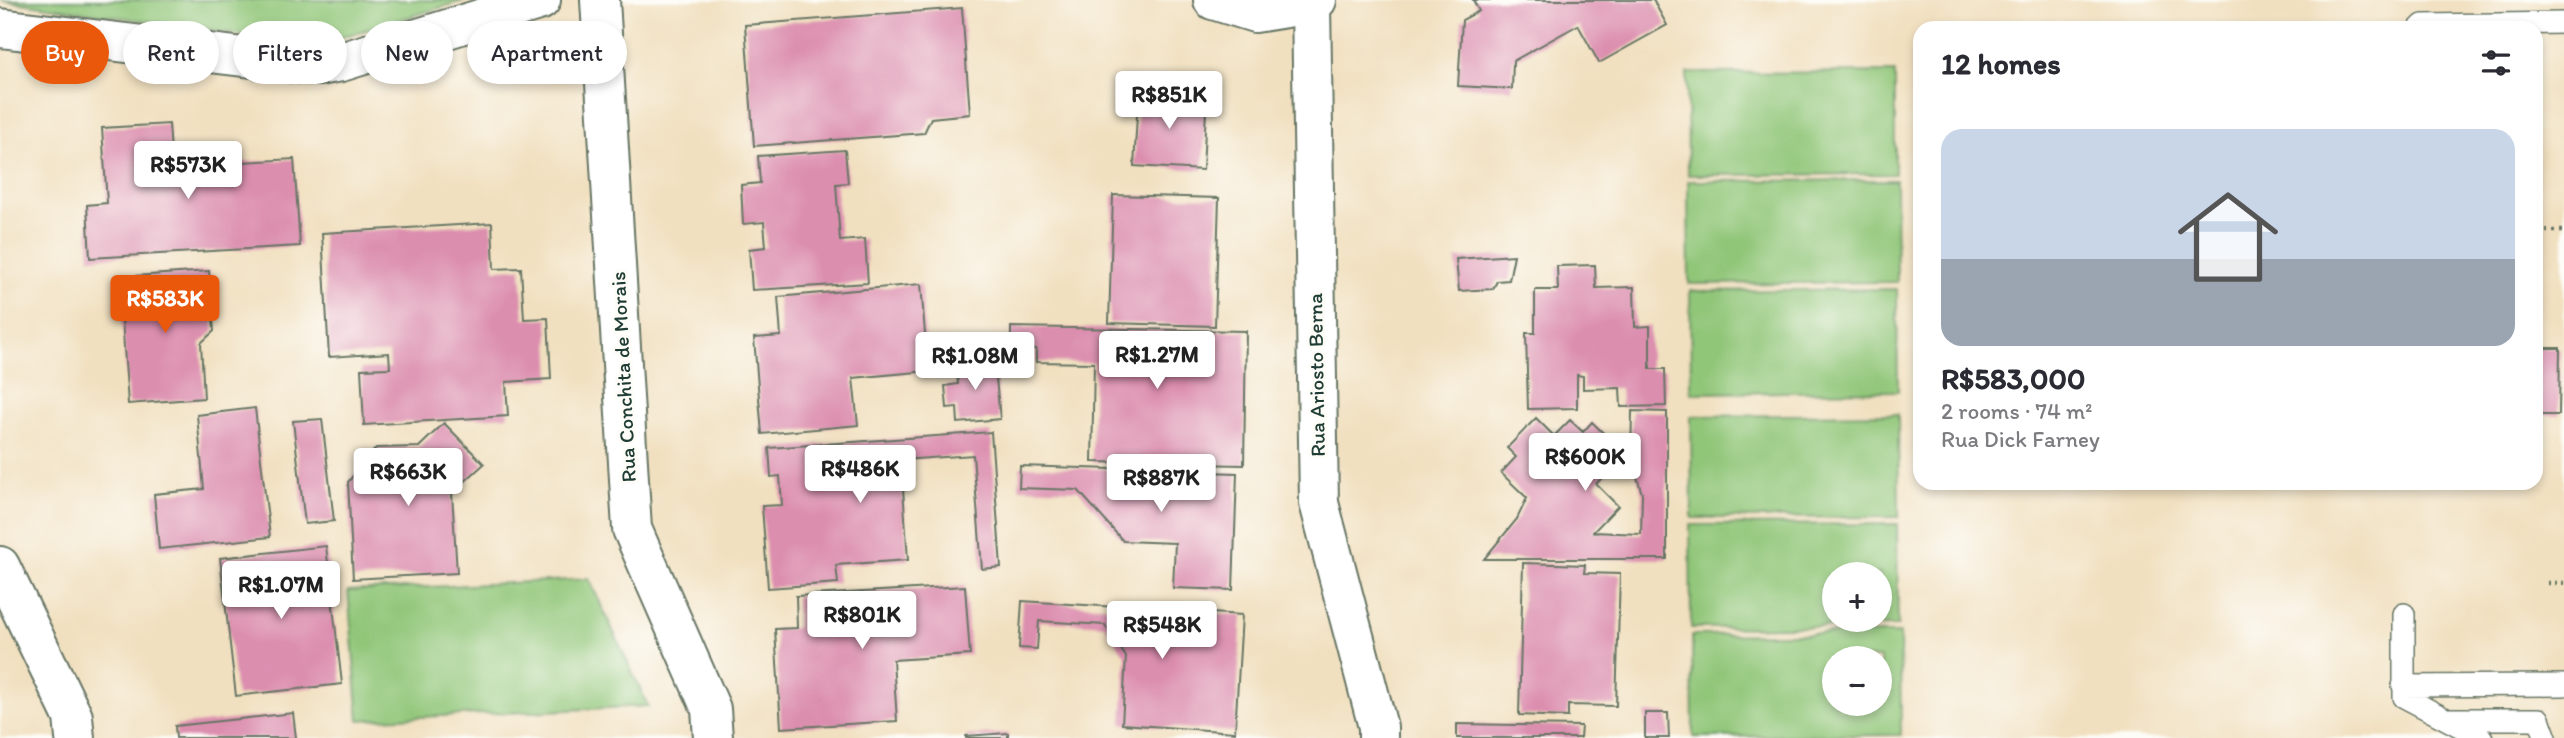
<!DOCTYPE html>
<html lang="en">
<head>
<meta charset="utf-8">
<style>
  body { margin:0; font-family:Itim,sans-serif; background:#f7f7f7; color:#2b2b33; height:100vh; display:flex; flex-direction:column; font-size:26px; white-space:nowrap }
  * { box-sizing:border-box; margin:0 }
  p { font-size:23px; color:#7c7c81 }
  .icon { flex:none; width:38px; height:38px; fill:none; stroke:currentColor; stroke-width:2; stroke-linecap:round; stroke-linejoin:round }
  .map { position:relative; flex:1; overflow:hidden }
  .panel { position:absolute; left:1913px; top:21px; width:630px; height:469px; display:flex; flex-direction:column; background:#fff; border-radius:21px; box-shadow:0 4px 10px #0003 }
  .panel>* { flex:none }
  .banner { position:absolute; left:21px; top:21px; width:665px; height:63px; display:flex; gap:14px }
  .tools { position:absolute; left:1822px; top:562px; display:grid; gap:14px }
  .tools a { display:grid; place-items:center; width:70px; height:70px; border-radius:50%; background:#fff; box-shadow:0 4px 10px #0003; font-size:35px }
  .price { position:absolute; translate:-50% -60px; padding:0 16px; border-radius:7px; background:#fff; color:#222; font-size:23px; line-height:46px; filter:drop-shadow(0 2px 4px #0008) }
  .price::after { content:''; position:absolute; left:50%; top:42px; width:21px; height:16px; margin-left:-10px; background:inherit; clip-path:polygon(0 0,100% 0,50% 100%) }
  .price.selected { background:#ea580c; color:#fff }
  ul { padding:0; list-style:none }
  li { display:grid; align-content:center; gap:14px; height:371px; padding:0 28px }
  li span { display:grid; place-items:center; height:217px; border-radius:21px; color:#555 }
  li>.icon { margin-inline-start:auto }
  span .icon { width:126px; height:126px; fill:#fffc; stroke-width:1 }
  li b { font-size:30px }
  h2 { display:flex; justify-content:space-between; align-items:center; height:84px; padding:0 28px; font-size:30px }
  .chip { padding:0 24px; border-radius:32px; background:#fff; box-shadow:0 4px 10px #0003; font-size:24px; line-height:63px }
  .chip.selected { background:#ea580c; color:#fff }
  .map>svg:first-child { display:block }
</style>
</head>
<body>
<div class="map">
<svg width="2564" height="738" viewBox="0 0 2564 738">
  <rect width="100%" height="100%" fill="#fdfcf7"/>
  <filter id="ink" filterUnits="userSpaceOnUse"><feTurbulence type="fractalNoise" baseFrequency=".0143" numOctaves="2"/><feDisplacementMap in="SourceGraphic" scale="14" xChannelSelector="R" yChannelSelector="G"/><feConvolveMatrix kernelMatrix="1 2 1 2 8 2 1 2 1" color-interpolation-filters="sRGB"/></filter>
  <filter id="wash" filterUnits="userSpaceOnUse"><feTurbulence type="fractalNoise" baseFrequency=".00686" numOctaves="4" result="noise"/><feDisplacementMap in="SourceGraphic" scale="28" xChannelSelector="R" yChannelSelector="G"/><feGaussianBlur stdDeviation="1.57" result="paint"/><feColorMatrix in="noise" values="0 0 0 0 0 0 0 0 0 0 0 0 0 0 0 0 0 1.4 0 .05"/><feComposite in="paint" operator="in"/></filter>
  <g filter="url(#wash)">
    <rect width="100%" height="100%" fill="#f1e0c0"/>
    <path fill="#90c678" stroke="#588256" stroke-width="2" fill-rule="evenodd" d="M0,0H466L322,43L278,40Z
      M1895,72V174L1688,175L1687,73Z
      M1896,180L1897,282L1689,284L1688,181Z
      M1897,289L1898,391L1691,393L1690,291Z
      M1898,414L1899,517L1692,518L1691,416Z
      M1897,524L1898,626L1691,628L1690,525ZM1834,574H1880V620H1834Z
      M589,579L648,706L359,720L348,591Z
      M1900,633L1901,735L1693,737L1692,635ZM1834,658H1880V704H1834Z"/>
    <g id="blocks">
      <path fill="#dc8eaf" d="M1473,0H1653L1667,25L1599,63L1578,25L1513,61L1512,89L1458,86L1462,20L1479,11Z
        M962,8L970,114L931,118L924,133L754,146L745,25Z
        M1139,81L1206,110L1203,170L1134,166Z
        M169,124L172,166L294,159L300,246L90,258L87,205L107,203L102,128Z
        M845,150L848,183L836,184L840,241L865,239L868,283L752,290L749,249L766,247L764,222L743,224L741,185L760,183L758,156Z
        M1113,195L1219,198L1215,326L1109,323Z
        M492,223L494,269L521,268L524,319L548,318L551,379L506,382L508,416L364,425L361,369L390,368L389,353L329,357L322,233Z
        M1514,255L1509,280L1497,281L1493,289L1459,291L1456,259Z
        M1595,265L1596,288L1634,287L1635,327L1650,326V369H1665L1666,406L1621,407L1620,388L1583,389V376L1577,375V408L1528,409L1526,333H1535V290H1558L1557,266Z
        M209,271L214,331L201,343L204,398L128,404L119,277Z
        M921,284L928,371L853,378L858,425L762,434L754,338L781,336L778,297Z
        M1011,327L1246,331L1244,465L1092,462L1094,363L1036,362V349L1011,348Z
        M2536,348H2560L2559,415H2536Z
        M994,358L1000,419L958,423L957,407L947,408L945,386L958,384L956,362Z
        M255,408L270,537L159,549L154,494L204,489L197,415Z
        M1632,411L1667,412V559H1484L1517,519L1527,498L1501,473L1516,457L1507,448L1536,418L1554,436L1570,420L1583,432L1592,422L1625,454L1596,484L1618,506L1593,532L1641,534L1642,494L1631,456Z
        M322,419L334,521L305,524L293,421Z
        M444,423L484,464L452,493L457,573L353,579L348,482L376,448L419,447Z
        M991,432L1001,567L982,569L973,455L901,460L908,560L836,565L838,583L768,588L762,506L782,505L780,476L771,477L769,448Z
        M1020,466L1237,473L1233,590L1173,588L1175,543L1123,541L1078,490L1019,488Z
        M326,546L342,684L236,696L220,558Z
        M1523,563L1585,565L1584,573L1620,574L1616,706L1568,705V717L1519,715Z
        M965,586L970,655L893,660L897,721L781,728L775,629L797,628L796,596Z
        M1022,601L1242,615L1235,732L1122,724L1126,657L1105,625L1039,621L1037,649L1019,648Z
        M293,713L296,738H176L175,726Z
        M1645,713H1668L1669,738H1645Z
        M1457,724L1581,726L1580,738H1457Z
        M1008,733V738H966V736Z"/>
    </g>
  </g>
  <g filter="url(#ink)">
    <use href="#blocks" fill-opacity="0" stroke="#687665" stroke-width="2"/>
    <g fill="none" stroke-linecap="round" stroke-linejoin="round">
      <defs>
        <path id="service" d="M2420,28L2423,25L2564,23
          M2404,614V697L2482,738
          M2403,686L2564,685
          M2450,719H2539L2546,738"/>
        <path id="minor" d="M600,0L632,529L711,709L713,738
          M1213,0L1255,13L1311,4L1317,0
          M1311,4L1319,503L1378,727V738
          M0,28L319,66L341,62L541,0
          M0,566L73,717L75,738"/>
      </defs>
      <use href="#service" stroke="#687665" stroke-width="24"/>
      <use href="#minor" stroke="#687665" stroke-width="42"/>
      <path stroke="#687665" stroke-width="4.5" stroke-dasharray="2 5" stroke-linecap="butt" d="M2546,231H2564
        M2548,583H2564"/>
      <use href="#service" stroke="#fff" stroke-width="21"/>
      <use href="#minor" stroke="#fff" stroke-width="38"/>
    </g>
  </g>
  <g text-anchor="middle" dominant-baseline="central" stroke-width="6" stroke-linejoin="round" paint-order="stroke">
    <g font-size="21" fill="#1f3d34" stroke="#fdfcf7">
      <text transform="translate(1316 375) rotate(-91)">Rua Ariosto Berna</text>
      <text transform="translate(623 377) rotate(-93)">Rua Conchita de Morais</text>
    </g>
  </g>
</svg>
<div class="tools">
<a>+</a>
<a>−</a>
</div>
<b class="price" style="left:1169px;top:131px">R$851K</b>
<b class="price" style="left:188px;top:201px">R$573K</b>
<b class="price selected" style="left:165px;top:335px">R$583K</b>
<b class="price" style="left:1157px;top:391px">R$1.27M</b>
<b class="price" style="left:975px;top:392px">R$1.08M</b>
<b class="price" style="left:1585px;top:493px">R$600K</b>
<b class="price" style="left:860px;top:505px">R$486K</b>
<b class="price" style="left:408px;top:508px">R$663K</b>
<b class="price" style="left:1161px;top:514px">R$887K</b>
<b class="price" style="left:281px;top:621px">R$1.07M</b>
<b class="price" style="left:862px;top:651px">R$801K</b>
<b class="price" style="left:1162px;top:661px">R$548K</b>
<div class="banner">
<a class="chip selected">Buy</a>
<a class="chip">Rent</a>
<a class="chip">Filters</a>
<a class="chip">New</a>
<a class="chip">Apartment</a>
</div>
<section class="panel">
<h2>12 homes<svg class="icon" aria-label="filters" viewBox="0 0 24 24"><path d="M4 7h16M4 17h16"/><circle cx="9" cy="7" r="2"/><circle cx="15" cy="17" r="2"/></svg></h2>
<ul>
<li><span style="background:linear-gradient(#c9d6e8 60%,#9aa5b1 0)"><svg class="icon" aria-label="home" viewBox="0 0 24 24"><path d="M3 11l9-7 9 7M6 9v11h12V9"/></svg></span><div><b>R$583,000</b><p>2 rooms · 74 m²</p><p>Rua Dick Farney</p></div></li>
</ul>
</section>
</div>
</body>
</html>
